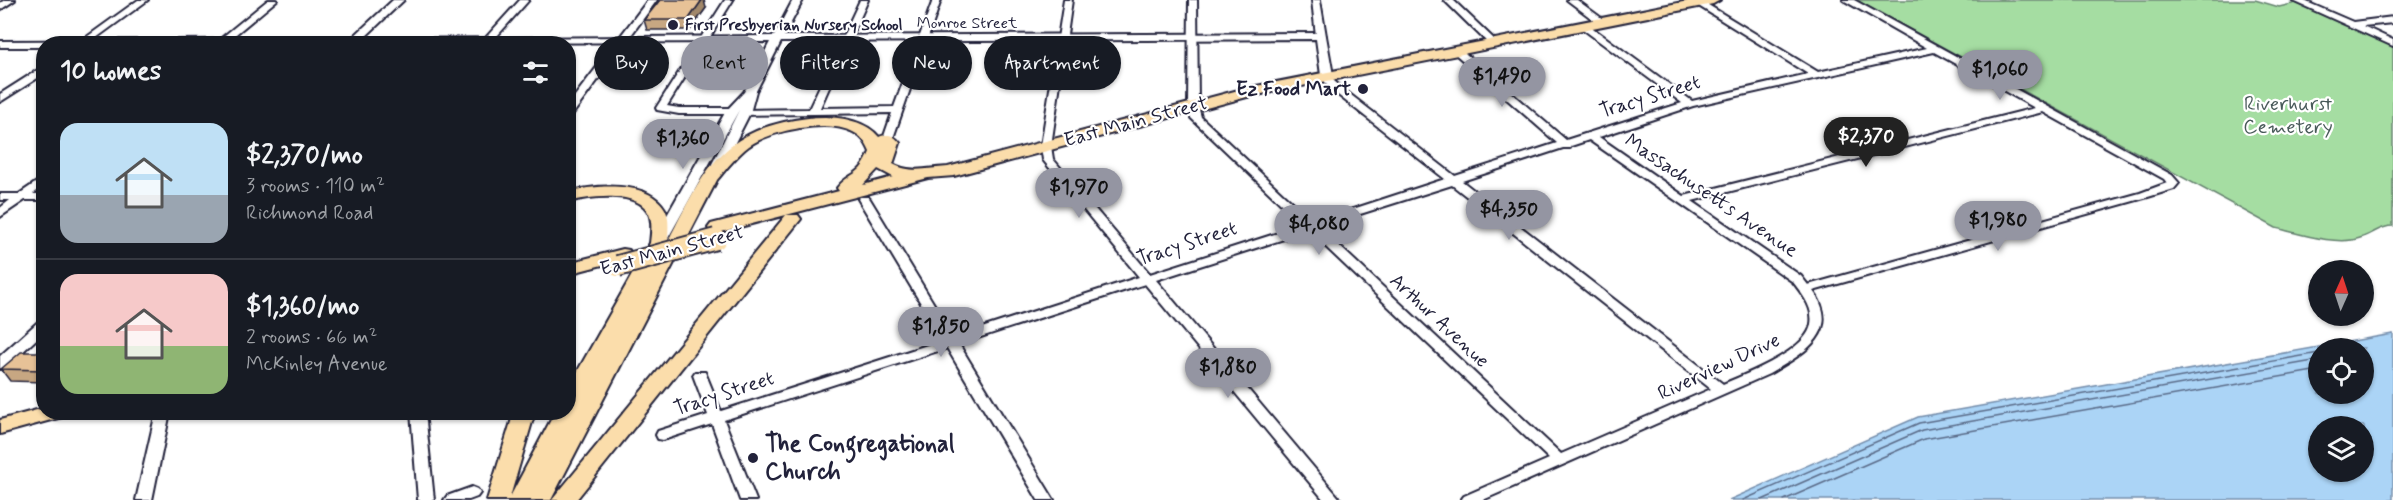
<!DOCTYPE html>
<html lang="en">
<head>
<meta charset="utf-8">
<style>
  body { margin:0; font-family:Mynerve,sans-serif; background:#242831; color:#f1f3f6; height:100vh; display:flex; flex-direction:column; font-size:22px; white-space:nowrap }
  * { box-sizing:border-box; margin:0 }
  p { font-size:20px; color:#9ea1a6 }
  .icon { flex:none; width:33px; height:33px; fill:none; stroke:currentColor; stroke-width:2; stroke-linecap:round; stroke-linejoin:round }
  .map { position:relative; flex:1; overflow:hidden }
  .sheet { position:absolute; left:36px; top:36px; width:540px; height:384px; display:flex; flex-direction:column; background:#171b24; border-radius:24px; box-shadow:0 2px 4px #0004 }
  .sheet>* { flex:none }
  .top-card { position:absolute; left:594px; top:36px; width:570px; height:54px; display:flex; gap:12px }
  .needle { width:39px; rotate:3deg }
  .buttons { position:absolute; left:2308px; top:260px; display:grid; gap:12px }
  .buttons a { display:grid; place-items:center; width:66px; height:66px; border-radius:50%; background:#171b24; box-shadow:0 2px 4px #0004; font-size:30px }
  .price { position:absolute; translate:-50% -51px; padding:0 14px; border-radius:21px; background:#9495a2; color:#111; font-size:20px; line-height:39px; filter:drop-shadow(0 2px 3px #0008) }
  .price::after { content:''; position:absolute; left:50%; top:36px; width:18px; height:14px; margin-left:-9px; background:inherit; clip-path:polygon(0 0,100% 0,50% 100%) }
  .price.on { background:#222; color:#fff }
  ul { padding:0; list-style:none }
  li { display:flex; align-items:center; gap:18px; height:150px; padding:0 24px }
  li+li { border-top:2px solid #363941 }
  li span { display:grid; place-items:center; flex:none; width:168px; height:120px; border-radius:18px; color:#555 }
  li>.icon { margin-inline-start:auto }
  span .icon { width:72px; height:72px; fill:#fffc; stroke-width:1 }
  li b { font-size:26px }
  h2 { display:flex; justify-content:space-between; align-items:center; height:72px; padding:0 24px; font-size:26px }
  .chip { padding:0 21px; border-radius:27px; background:#171b24; box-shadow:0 2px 4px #0004; font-size:21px; line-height:54px }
  .chip.on { background:#9495a2; color:#111 }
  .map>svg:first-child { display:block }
</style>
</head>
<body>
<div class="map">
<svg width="2393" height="500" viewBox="0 0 2393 500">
  <rect width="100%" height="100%" fill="#fff"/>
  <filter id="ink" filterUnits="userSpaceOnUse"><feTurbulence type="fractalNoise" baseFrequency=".0167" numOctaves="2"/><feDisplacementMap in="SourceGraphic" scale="12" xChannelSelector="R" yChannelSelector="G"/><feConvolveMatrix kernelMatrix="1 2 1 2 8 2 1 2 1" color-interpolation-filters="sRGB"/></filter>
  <g filter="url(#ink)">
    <path fill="#a5dda2" stroke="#64806e" stroke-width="1.5" d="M1856,0H2255L2279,7L2296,3L2393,46V226C2380,226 2375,233 2363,237C2339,247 2300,234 2276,228Z"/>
    <path fill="#abd4f6" stroke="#748dab" stroke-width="1.5" fill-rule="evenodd" d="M2393,334V500H1729L1918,417ZM2319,348H2364V393H2319ZM2319,426H2364V471H2319Z"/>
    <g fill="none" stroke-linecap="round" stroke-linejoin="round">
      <path stroke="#596986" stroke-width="1.5" d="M1743,500L1919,423L2319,353
        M1762,500L1922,430L2319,360
        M1784,500L1924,439L2319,370"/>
      <defs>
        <path id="minor" d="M5,0H15L0,10V3Z
          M138,0H148L88,44H77Z
          M268,0H277L224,44H214Z
          M520,0H529L490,44H480Z
          M648,0H657L572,115L568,116V105Z
          M725,0H733L667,106L679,108H732L737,111L732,114H679L657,110L656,108Z
          M860,0H868L820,108L894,107L933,0H941L892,141H884L883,139L892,113L740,115L739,113L740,111L744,110L809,109Z
          M1064,0H1072L1051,146L1053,159L1150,274L1303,225L1191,118L1188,106L1189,0H1197L1198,106L1201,117L1313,222L1445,179L1334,92L1326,84L1322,75L1324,73H1330L1334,81L1342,88L1455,176L1557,143L1453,52V48H1459L1566,140L1682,103L1580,27V23H1586L1692,101L1808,74L1697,5L1696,3L1700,0L1818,72L1927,48L1843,0H1854L2172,175L2179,183L2174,189L2148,197L1813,291C1844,333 1801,355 1769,374L1483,500H1461L1464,496L1549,459L1309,231L1156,280L1341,500H1324L1145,284L959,344L1054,500H1038L947,348L724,420L756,500H740L712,424L663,440L658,439L656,435L658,431L708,415L693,375L695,372H705L721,411L943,340L858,199L860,197H868L870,199L954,337L1139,277L1043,160L1041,146ZM1934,52L2035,108L1684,196L1599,137L1693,106ZM2043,112L2164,179L2167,183L2140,193L1808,285L1801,276L1692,201ZM1589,140L1793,282C1802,294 1814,308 1811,324C1807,351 1746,374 1723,384L1462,181L1563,148H1570L1571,146ZM1452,185L1711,389L1561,454L1319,227Z
          M1312,0H1320L1326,36L1324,38L1321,39L1316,36Z
          M1444,0H1453L1496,41V45H1490Z
          M1567,0H1577L1607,22L1602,25L1599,24Z
          M2291,0H2302L2353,22L2393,17V23L2363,26L2393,40V46Z
          M44,66V74L0,102V94Z
          M44,177V186L33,194H44V200H25L0,217V208L10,200H0V194H19Z
          M156,412H170L152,500H136Z
          M411,412H425L434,500H418Z
          M472,487L477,489L480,493L477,497L469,500H444L447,496Z"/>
        <path id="tertiary" d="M393,0H404L363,39L774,36L793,0H803L784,36L1321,33L1326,36L1333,75L1327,78L1321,75L1316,39L781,42L756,91L750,113L722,168L716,172L710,168L739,110L667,240L660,244L653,240L726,111L744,92L770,42L44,44V47H0V41L351,39Z
          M44,320V332L5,368L0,369V356L39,321Z"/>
        <path id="primary" d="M1693,0H1720L1713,4L1247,97L954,176L928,178L786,215H798L801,219L576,500H552L786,215L717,233L711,232L708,228L711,224L839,191L837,188C849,172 860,178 870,152C866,143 862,136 853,132C827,119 772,130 749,146C737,155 727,168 717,180L551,500H487L514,412H535L510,497L555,412H568V388L650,243C651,234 653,223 649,214C639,189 588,197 568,202V192C595,185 648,180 665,209C670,218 668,230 668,241C698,184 715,137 784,122C798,119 811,117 825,117C844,118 866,121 879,137C888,133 894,135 900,143L893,164C911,174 928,168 948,167L1246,88ZM878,169L893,177L863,185Z
          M623,249L629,250L632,254L629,258L568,274V263Z
          M44,408V412H65L62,417L0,434V420Z"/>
      </defs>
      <use href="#minor" stroke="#22223b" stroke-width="4"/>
      <use href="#tertiary" stroke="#22223b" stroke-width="4"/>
      <use href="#primary" stroke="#22223b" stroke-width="4"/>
      <use href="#minor" fill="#fff" fill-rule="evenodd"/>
      <use href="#tertiary" fill="#fff" fill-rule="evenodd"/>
      <use href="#primary" fill="#fbddab" fill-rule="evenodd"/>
      <defs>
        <path id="primary-bridge" d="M618,266L716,239"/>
      </defs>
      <use href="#primary-bridge" stroke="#22223b" stroke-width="24" stroke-linecap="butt"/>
      <use href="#primary-bridge" stroke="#fbddab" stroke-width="20"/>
    </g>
    <path fill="#c7a782" stroke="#22223b" stroke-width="1.5" d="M706,8L690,30H647L644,20Z
      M44,352V382L10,381L1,369Z"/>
    <path fill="#a2886a" stroke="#22223b" stroke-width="1.5" d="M702,0H704L706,8L690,30L688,20Z"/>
    <path fill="#e7c297" stroke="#22223b" stroke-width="1.5" d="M660,0H702L688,20H644Z
      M21,352H44V370L1,369Z"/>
  </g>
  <g fill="#22223b" stroke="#fff" stroke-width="2">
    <circle cx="673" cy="25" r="6"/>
    <circle cx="1363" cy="89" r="6"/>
    <circle cx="753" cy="458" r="6"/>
  </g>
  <g text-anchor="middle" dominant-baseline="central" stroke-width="4.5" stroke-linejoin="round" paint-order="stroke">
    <g font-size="16" fill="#22223b" stroke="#fff">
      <text x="967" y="23">Monroe Street</text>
    </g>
    <g font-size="16" font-weight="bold" fill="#22223b" stroke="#fff" text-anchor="start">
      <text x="685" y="25">First Presbyerian Nursery School</text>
    </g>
    <g font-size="20" font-weight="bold" fill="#22223b" stroke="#fff" text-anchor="end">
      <text x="1351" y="89">Ez Food Mart</text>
    </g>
    <g font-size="20" fill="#22223b" stroke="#fff">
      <text transform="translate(1650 97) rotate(-17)">Tracy Street</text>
      <text transform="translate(1136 122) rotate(-15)">East Main Street</text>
      <text transform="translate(1711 196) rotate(34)">Massachusetts Avenue</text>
      <text transform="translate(1187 244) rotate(-18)">Tracy Street</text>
      <text transform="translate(672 251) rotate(-15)">East Main Street</text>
      <text transform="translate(1439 321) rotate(43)">Arthur Avenue</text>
      <text transform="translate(1719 367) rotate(-25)">Riverview Drive</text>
      <text transform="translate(724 394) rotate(-18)">Tracy Street</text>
    </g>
    <g font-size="20" fill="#495a5a" stroke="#fff">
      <text x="2288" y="104">Riverhurst<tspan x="2288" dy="23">Cemetery</tspan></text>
    </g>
    <g font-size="24" font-weight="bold" fill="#22223b" stroke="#fff" text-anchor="start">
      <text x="765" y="444">The Congregational<tspan x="765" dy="28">Church</tspan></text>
    </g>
  </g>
</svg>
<div class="buttons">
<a><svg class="needle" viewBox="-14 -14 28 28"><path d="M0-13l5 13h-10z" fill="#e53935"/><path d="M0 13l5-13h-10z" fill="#9ea1a6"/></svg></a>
<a><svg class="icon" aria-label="locate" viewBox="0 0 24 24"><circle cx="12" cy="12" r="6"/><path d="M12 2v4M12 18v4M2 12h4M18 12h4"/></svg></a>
<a><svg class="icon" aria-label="layers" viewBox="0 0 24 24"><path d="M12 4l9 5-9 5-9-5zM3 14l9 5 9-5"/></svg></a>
</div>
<b class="price" style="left:2000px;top:101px">$1,060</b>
<b class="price" style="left:1502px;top:108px">$1,490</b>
<b class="price on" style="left:1866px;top:168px">$2,370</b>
<b class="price" style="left:683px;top:170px">$1,360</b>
<b class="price" style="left:1079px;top:219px">$1,970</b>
<b class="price" style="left:1509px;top:241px">$4,350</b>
<b class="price" style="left:1998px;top:252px">$1,980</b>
<b class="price" style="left:1319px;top:256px">$4,080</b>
<b class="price" style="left:941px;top:358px">$1,850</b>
<b class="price" style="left:1228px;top:399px">$1,880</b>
<div class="top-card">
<a class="chip">Buy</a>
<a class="chip on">Rent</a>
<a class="chip">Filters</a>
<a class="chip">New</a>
<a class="chip">Apartment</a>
</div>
<section class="sheet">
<h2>10 homes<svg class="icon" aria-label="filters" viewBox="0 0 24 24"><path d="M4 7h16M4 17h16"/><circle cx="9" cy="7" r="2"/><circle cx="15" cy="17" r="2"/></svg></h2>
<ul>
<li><span style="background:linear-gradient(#bfe0f5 60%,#9aa5b1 0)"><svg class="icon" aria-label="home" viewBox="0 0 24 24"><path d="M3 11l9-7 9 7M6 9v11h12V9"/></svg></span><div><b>$2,370/mo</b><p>3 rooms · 110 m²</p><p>Richmond Road</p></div></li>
<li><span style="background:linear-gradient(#f6c9c9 60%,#8fb573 0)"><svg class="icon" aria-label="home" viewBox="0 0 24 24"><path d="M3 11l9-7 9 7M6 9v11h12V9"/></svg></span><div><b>$1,360/mo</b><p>2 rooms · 66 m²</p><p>McKinley Avenue</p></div></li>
</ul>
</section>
</div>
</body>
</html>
